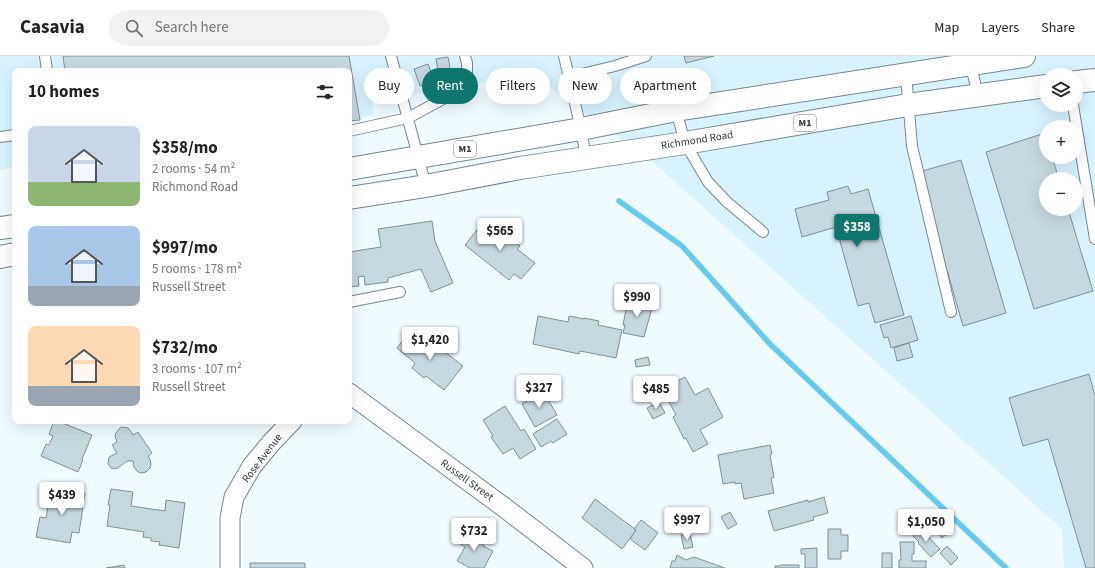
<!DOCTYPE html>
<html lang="en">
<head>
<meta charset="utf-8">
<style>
  body { margin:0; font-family:"Source Sans 3",sans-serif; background:#f2f2f2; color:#222; height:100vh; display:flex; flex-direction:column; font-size:15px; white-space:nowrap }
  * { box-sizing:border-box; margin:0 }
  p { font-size:13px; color:#767676 }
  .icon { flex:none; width:22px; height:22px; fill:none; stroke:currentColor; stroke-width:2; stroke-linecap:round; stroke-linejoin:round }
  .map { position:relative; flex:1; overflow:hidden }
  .details { position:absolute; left:12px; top:12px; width:340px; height:356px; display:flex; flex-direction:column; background:#fff; border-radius:8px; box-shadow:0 4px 16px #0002 }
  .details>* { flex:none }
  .guide { position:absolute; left:364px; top:12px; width:380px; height:36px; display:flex; gap:8px }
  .controls { position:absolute; left:1039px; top:12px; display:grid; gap:8px }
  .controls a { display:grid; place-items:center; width:44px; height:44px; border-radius:50%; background:#fff; box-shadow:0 4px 16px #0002; font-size:20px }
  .price { position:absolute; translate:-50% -34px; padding:0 9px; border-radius:4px; background:#fff; color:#222; font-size:13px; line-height:26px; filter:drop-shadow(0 1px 2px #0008) }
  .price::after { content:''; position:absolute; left:50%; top:24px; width:12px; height:9px; margin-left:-6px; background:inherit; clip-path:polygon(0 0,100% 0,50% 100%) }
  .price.active { background:#0f766e; color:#fff }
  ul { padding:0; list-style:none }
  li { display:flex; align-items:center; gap:12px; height:100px; padding:0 16px }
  li span { display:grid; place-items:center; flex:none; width:112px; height:80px; border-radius:8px; color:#555 }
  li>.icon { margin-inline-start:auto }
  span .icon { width:48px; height:48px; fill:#fffc; stroke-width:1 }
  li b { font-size:17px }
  h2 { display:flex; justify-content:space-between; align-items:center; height:48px; padding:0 16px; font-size:17px }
  .tag { padding:0 14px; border-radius:18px; background:#fff; box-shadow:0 4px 16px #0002; font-size:14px; line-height:36px }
  .tag.active { background:#0f766e; color:#fff }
  header { display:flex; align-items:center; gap:24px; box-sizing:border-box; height:56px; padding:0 20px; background:#fff; border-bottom:1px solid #e0e0e0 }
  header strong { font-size:19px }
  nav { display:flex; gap:22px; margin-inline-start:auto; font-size:14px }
  .search { width:280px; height:36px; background:#f2f2f2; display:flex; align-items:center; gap:10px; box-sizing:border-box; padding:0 14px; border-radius:22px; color:#767676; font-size:15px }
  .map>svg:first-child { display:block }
</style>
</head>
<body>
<header>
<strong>Casavia</strong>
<div class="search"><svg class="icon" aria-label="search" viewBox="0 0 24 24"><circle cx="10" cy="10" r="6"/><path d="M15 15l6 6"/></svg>Search here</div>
<nav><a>Map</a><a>Layers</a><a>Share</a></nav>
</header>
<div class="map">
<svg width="1095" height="512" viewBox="0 0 1095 512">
  <rect width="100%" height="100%" fill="#f0fbff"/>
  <path fill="#d8f3fe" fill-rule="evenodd" d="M0,0H1095V512H1064L1062,473L655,108L531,18L372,46L374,59L349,64V15H15V111L0,114ZM1046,19H1076V49H1046ZM1046,71H1076V101H1046ZM1046,123H1076V153H1046Z"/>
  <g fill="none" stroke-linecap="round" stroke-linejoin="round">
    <path stroke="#66caee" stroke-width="5.5" d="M619,145L682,190L769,287L1006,512"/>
  </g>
  <path fill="#c6d8df" stroke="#809198" d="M63,0H349L360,64L349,65V15H65Z
    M684,0H714L686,7Z
    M448,1L453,27L441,30L436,3Z
    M428,8L434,24L420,30L414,13Z
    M1045,77L1046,81V101H1052L1059,123H1046V153H1068L1093,235L1034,253L986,96Z
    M961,104L1006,257L963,270L919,116Z
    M848,130L851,138L868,133L904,259L875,267L869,247L858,250L836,171L802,181L795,153L829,144L827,136Z
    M432,165L435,185L453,227L431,236L421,213L388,222V226L365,229L364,220L358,221L359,230L349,231V196L381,191L378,173Z
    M484,165L501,179L502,176L520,190L517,193L535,207L521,223L514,218L509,224L465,189Z
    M628,243L653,248L644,281L623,277L625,269H623Z
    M538,260L568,266L569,260L584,263V262L599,265L598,269L622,274L616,302L580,295L579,298L533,288Z
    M911,260L918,284L891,292L888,281L884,282L880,269Z
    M409,276L427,290L431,285L463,310L444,334L426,320L424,322L412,312L415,307L397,292Z
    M909,287L913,301L897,305L894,292Z
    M648,301L650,309L636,311L635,304Z
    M1089,318L1095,340V512H1086L1048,383L1023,390L1009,342Z
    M685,321L695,339L708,332L723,361L700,374L708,388L693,396L686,382L684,383L673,361L676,359L662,333Z
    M543,335L557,359L535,371L522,348Z
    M659,346L665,357L653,363L647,352Z
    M505,350L521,375L524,373L536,393L520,403L513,392L503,398L491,381L493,380L483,364Z
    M557,363L567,378L553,387L551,385L541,391L533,378Z
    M54,365H58L92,379L82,403L83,404L78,416L41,400L46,388L49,389L53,380L49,378Z
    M122,371L128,372L132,377L133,379L138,376L152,397L148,400L150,403L151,408L150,412L146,416L141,417L138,416L134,411L133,405H127L119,411L115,413L111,412L108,408L109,401L117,397L112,389L117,386L115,380L116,377L120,372Z
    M770,389L772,398L770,399L774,421L771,422L774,437L744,443L741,427L735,428V426L723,428L718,399Z
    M51,431L85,437L79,477L72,476L70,487L36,481L40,461L46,462Z
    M111,433L133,436L131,450L165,455L166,444L185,447L179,492L159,489L160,486L151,485V482L143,481L144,476L107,470L110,449H108Z
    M824,441L828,457L813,461L814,464L774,475L768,455L808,444V446Z
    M595,443L636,474L622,493L582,462Z
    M730,456L737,468L728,473L721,461Z
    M641,464L658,477L645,494L630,483L636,474L634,473Z
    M943,464L951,474L942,482L934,472Z
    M828,473H841V479H848V495H841V503H828Z
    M921,473L940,493L931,501L918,487L919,486L913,480Z
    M465,475L485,485L483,490L493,495L484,512H470L457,505L465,491L459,487Z
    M690,478L693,491L684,493L681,479Z
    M900,486H914V498H912V505H926V512H899V504H901Z
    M947,490L958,502L951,509L940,497Z
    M817,492V512H805V498H801V493Z
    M882,497H892V512H882Z
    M677,499L686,504L694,501L725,512H670L672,505H675Z
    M250,507H305V512H250Z
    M124,509L125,512H106Z
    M780,509H799V512H775V510H780Z"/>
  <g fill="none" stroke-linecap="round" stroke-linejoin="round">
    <defs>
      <path id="service" d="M45,0L47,15
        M391,0L426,130
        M564,0L581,73L586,102
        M970,6L978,39
        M906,18L912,90L951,256
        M569,21L615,10L646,0
        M1073,49L1095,183
        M676,54L685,87L708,126L727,146L763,176
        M349,75L408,62L458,35L465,27L467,19V7L465,0
        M0,81L15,79
        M349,246L400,236"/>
      <path id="minor" d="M349,337L505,452L583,512
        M230,512V462L234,441L252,410L271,387L292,365"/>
      <path id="trunk" d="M1076,26L1095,24
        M349,113L581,73L676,54L1024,0
        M349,142L426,130L520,112L685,87L908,49L1046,30
        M0,172L15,170
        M0,201L15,198"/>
    </defs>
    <use href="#service" stroke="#76878e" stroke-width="12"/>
    <use href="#minor" stroke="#76878e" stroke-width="21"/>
    <use href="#trunk" stroke="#76878e" stroke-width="24"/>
    <use href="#service" stroke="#fff" stroke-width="10"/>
    <use href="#minor" stroke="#fff" stroke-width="19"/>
    <use href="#trunk" stroke="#fff" stroke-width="22"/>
  </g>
  <g text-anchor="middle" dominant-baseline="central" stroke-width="4" stroke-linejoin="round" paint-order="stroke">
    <g fill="#fff" stroke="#6d7274" stroke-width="1">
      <rect x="794" y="59" width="22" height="16" rx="3"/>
      <rect x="454" y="85" width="22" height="16" rx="3"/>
    </g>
    <g font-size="10" font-weight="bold" fill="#2e3638">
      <text x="805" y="67">M1</text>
      <text x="465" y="93">M1</text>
    </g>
    <g font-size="11" fill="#2e3638" stroke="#fff">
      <text transform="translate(697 84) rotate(-9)">Richmond Road</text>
      <text transform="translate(262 402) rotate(-53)">Rose Avenue</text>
      <text transform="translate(467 424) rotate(36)">Russell Street</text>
    </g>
  </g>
</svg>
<div class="controls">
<a><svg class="icon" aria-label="layers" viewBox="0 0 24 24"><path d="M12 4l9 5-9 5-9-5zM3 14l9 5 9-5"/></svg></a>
<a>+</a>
<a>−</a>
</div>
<b class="price active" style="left:857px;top:192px">$358</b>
<b class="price" style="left:500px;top:196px">$565</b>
<b class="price" style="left:637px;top:262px">$990</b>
<b class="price" style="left:430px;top:305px">$1,420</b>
<b class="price" style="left:539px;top:353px">$327</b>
<b class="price" style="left:656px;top:354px">$485</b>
<b class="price" style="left:62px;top:460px">$439</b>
<b class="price" style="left:687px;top:485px">$997</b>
<b class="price" style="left:926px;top:487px">$1,050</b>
<b class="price" style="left:474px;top:496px">$732</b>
<div class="guide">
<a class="tag">Buy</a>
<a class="tag active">Rent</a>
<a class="tag">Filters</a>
<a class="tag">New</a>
<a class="tag">Apartment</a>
</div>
<section class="details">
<h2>10 homes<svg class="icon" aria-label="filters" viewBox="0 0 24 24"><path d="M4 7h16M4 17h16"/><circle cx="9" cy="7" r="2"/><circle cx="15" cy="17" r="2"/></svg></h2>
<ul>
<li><span style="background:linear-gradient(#c9d6e8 70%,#8fb573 0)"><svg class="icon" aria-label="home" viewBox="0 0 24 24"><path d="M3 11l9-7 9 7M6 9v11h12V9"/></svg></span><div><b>$358/mo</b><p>2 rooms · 54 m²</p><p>Richmond Road</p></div></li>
<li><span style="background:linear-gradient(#a9c7e8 75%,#9aa5b1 0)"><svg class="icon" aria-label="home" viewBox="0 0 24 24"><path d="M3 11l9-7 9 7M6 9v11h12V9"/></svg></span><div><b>$997/mo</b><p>5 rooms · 178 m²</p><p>Russell Street</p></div></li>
<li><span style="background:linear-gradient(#ffd9b3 75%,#9aa5b1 0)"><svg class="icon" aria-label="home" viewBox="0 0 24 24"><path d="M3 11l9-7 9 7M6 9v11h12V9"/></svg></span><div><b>$732/mo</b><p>3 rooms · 107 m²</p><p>Russell Street</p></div></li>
</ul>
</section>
</div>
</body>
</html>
